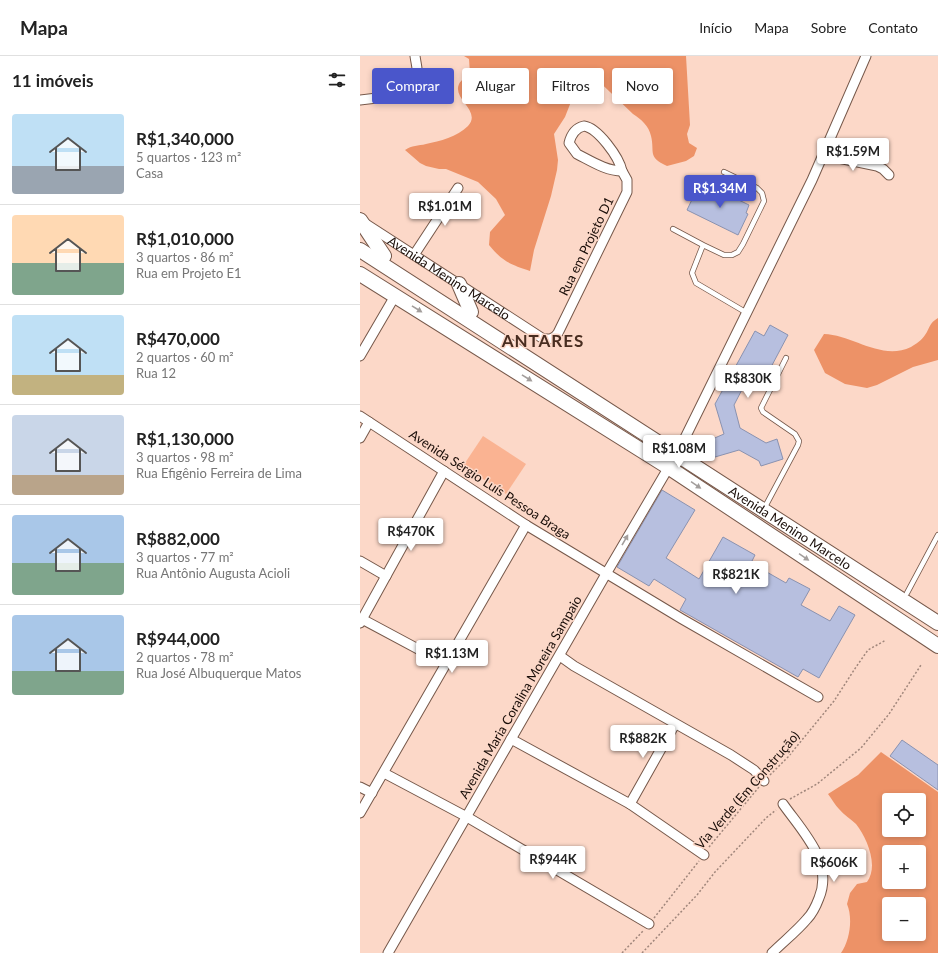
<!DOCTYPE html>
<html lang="pt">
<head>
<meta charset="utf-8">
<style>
  body { margin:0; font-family:Lato,sans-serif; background:#f2f2f2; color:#222; height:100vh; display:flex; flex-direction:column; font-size:15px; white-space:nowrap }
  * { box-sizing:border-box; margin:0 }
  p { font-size:13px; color:#767676 }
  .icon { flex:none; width:22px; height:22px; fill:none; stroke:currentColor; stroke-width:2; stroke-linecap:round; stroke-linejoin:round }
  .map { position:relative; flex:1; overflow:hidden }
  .side { display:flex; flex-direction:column; background:#fff; width:360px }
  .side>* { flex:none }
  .top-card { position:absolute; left:12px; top:12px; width:380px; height:36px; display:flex; gap:8px }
  .buttons { position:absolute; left:522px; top:737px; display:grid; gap:8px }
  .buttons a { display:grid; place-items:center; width:44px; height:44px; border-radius:4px; background:#fff; box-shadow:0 2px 6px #0003; font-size:20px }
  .price { position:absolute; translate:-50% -34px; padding:0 9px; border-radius:4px; background:#fff; color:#222; font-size:13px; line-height:26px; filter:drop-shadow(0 1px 2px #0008) }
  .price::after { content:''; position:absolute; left:50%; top:24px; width:12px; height:9px; margin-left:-6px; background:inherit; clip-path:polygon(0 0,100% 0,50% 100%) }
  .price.on { background:#4a56cb; color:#fff }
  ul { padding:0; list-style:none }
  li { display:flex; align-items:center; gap:12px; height:100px; padding:0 12px }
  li+li { border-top:1px solid #e0e0e0 }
  li span { display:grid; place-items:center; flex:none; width:112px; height:80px; border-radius:4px; color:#555 }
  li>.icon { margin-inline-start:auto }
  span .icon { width:48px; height:48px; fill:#fffc; stroke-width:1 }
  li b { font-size:17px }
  h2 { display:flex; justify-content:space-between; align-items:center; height:48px; padding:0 12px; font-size:17px }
  .pill { padding:0 14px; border-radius:4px; background:#fff; box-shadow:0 2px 6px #0003; font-size:14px; line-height:36px }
  .pill.on { background:#4a56cb; color:#fff }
  header { display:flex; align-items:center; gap:24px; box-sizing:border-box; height:56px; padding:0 20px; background:#fff; border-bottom:1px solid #e0e0e0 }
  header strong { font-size:19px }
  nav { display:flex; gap:22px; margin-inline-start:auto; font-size:14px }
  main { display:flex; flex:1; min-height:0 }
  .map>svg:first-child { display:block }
</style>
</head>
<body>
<header>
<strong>Mapa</strong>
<nav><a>Início</a><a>Mapa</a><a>Sobre</a><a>Contato</a></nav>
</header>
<main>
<section class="side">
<h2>11 imóveis<svg class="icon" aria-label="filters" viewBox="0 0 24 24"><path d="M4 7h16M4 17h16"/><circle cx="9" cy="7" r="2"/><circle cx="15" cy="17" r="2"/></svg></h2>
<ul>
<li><span style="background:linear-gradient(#bfe0f5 65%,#9aa5b1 0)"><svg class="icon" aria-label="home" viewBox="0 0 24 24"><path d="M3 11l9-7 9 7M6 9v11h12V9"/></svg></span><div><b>R$1,340,000</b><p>5 quartos · 123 m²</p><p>Casa</p></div></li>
<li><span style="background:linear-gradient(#ffd9b3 60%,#7fa58c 0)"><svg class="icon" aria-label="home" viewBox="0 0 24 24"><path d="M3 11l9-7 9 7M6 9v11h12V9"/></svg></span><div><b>R$1,010,000</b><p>3 quartos · 86 m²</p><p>Rua em Projeto E1</p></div></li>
<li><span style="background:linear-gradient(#bfe0f5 75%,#c2b280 0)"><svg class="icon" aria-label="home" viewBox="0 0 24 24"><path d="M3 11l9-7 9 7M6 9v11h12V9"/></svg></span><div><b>R$470,000</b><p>2 quartos · 60 m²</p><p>Rua 12</p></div></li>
<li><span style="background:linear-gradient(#c9d6e8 75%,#b9a48a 0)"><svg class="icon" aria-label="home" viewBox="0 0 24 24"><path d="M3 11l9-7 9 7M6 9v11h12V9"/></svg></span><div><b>R$1,130,000</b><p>3 quartos · 98 m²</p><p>Rua Efigênio Ferreira de Lima</p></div></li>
<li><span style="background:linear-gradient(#a9c7e8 60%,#7fa58c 0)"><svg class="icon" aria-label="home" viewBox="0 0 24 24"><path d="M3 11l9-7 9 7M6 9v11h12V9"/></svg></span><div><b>R$882,000</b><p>3 quartos · 77 m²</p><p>Rua Antônio Augusta Acioli</p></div></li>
<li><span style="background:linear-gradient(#a9c7e8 70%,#7fa58c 0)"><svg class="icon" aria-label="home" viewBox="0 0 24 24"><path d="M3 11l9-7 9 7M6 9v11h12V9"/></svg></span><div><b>R$944,000</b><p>2 quartos · 78 m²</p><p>Rua José Albuquerque Matos</p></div></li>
</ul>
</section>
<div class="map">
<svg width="578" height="897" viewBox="0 0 578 897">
  <rect width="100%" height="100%" fill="#fcd8c8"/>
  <path fill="#fab392" d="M123,380L166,408L146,438L103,410Z"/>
  <path fill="#ed9267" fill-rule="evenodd" d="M104,0H326L330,69L327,78L329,87L337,92L334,100L326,105L307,110C287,101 295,96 291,80C289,70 281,63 273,58L227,14H217L216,33L205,61L194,78L198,104L197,114L191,140L174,194L170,215C150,208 143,206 129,189L130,176L145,159L136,143L118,126L86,113H79L66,110L60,107L45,94C52,89 58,90 66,88C80,85 97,81 108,70C122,55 92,43 99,28C101,24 106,21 110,18L109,3Z
    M578,262V304L553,311L517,329L507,332L485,328L465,317L454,294L464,278C493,279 521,305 551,291C556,288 562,284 565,279C570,272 569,267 578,262Z
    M521,696L578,736V897H481C490,884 493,862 487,848L490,837L497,828L507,826C519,810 507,782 496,768C491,763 484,759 479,753C475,749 472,743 468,738L498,719ZM529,744H559V774H529ZM529,796H559V826H529ZM529,848H559V878H529Z"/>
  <path fill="#b7bfdf" stroke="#8a92b0" d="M348,129L389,149L386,157L388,158L378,179L327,154L337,133L344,136Z
    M410,269L428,279L401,330L388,322L374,349L380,372L406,387L417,383L423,403L401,410L399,405L379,394L355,401L350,384L364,378L355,348L395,275L404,280Z
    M302,434L335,454L306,502L339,523L363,481L395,499L391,507L426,527L429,522L450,533L441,549L470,565L479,550L495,559L459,622L443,613L438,621L320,554L326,543L294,523L289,530L257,511Z
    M542,684L578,709V734L530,700Z"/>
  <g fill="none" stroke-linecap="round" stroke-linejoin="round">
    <defs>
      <path id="lane" d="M364,116L397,132L402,137L404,145L383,188L378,196L372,199H364L343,189L332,217L336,227L387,257
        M313,173L343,189
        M406,449L438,389L439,385L435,378L403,356L401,352L426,302
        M547,537L578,479"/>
      <g id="street">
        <path d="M0,44L50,38C62,28 57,14 55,0"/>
        <path d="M224,70C238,72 259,101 262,115C246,115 231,105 217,98L209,87C211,79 215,72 224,70Z"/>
        <path d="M464,99L517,110L523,113L529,119"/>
        <path id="s1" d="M6,168L182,282C189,284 194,283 198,277L267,136V124L262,115"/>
        <path d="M54,199L98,132"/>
        <path d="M0,300L35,240"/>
        <path d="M0,360L166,469L322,563L458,641"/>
        <path d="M0,382L9,366"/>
        <path d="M0,505L26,520"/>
        <path d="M2,563L86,608"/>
        <path d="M0,567L84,415"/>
        <path d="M200,600L214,610L371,699L394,714L404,725"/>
        <path d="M151,683L270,748L344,799"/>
        <path d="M24,717L107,761L289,868"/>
        <path d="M0,731L12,737"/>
        <path d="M270,748L315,668"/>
        <path d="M0,757L166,469"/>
        <path d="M28,897L246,518L320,392L452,124L506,0"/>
        <path d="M412,897C423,886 437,875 447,863C453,857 456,850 459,842C474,806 442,775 423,748"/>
      </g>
      <g id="primary">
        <path d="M0,164L24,200"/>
        <path id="s2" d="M0,194L578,567"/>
        <path d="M0,218L308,411L578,590"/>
        <path d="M99,228L111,256"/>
      </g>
    </defs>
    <use href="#lane" stroke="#76584a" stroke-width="6"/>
    <use href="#street" stroke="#76584a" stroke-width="11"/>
    <use href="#primary" stroke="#76584a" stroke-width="16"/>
    <path stroke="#a0867b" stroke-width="1.5" stroke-dasharray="2 2" stroke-linecap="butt" d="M410,719L428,701L474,645L496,611L508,594L526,584
      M430,743L457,728L501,692L529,658L561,609
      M349,791L399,731
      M294,862L339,805
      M262,897L284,874
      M282,897L337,839L355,816L406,762L416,754"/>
    <use href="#lane" stroke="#fff" stroke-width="4.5"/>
    <use href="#street" stroke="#fff" stroke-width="9"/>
    <use href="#primary" stroke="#fff" stroke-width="14"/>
  </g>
  <defs><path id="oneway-solid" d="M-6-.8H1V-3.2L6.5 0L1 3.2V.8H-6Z"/></defs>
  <g fill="#a39e9c">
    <use href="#oneway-solid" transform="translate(57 253) rotate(32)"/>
    <use href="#oneway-solid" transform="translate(167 322) rotate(32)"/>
    <use href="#oneway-solid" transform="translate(336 429) rotate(34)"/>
    <use href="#oneway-solid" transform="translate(265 484) rotate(-60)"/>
    <use href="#oneway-solid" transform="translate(444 501) rotate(34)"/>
  </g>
  <g text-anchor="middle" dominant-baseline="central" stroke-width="3" stroke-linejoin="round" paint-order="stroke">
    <g font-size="13" fill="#190d08" stroke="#fcd8c8">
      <text transform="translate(226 190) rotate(-64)">Rua em Projeto D1</text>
      <text stroke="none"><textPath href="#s1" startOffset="99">Avenida Menino Marcelo</textPath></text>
      <text transform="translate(130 428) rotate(33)">Avenida Sérgio Luís Pessoa Braga</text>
      <text stroke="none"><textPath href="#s2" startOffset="512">Avenida Menino Marcelo</textPath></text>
      <text transform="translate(160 641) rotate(-60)">Avenida Maria Coralina Moreira Sampaio</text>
      <text transform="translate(387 734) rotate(-49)">Via Verde (Em Construção)</text>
    </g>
    <g font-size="17" font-weight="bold" letter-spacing="1" fill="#482d20" stroke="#fcd8c8">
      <text x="183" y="284">ANTARES</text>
    </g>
  </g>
</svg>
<div class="buttons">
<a><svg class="icon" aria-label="locate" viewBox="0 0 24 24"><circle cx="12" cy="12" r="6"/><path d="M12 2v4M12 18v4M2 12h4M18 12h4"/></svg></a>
<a>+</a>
<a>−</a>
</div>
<b class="price" style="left:493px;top:116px">R$1.59M</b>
<b class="price on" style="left:360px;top:153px">R$1.34M</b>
<b class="price" style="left:85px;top:171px">R$1.01M</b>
<b class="price" style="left:388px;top:343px">R$830K</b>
<b class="price" style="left:319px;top:413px">R$1.08M</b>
<b class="price" style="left:51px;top:496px">R$470K</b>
<b class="price" style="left:376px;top:539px">R$821K</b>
<b class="price" style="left:92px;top:618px">R$1.13M</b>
<b class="price" style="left:283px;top:703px">R$882K</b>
<b class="price" style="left:193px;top:824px">R$944K</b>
<b class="price" style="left:474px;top:827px">R$606K</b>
<div class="top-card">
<a class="pill on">Comprar</a>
<a class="pill">Alugar</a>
<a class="pill">Filtros</a>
<a class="pill">Novo</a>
</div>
</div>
</main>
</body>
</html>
